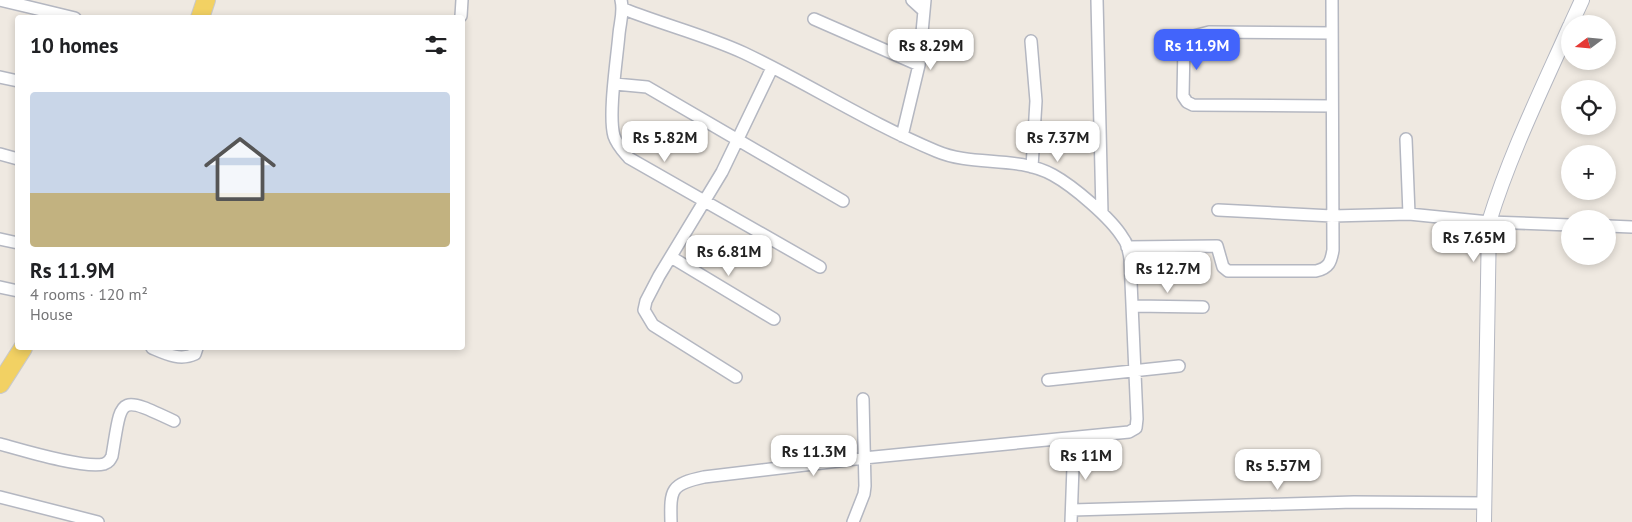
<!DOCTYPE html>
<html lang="en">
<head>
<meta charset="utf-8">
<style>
  body { margin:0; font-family:"PT Sans",sans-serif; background:#f2f2f2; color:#202124; height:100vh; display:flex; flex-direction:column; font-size:19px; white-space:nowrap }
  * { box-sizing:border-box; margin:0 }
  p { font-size:16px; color:#757577 }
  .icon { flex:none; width:28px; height:28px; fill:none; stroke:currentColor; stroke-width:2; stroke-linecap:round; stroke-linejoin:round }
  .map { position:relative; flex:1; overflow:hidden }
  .drawer { position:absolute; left:15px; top:15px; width:450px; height:335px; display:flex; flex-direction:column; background:#fff; border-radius:5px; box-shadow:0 2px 8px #0003 }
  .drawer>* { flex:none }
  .needle { width:32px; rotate:254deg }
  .tools { position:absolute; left:1561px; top:15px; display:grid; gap:10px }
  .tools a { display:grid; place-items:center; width:55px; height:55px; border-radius:50%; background:#fff; box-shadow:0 2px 8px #0003; font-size:25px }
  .price { position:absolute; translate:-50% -42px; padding:0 11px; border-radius:10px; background:#fff; color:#222; font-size:16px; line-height:32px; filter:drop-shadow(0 1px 2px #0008) }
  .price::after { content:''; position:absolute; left:50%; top:30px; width:15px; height:11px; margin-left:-8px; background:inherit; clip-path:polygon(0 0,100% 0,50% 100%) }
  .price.on { background:#4264fb; color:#fff }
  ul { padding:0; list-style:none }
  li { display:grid; align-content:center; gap:10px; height:265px; padding:0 15px }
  li span { display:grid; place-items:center; height:155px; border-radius:5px; color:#555 }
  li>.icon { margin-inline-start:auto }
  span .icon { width:90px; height:90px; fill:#fffc; stroke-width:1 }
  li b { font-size:21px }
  h2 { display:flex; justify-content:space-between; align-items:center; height:60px; padding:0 15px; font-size:21px }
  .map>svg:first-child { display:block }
</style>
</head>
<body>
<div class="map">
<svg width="1632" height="522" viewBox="0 0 1632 522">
  <rect width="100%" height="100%" fill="#efe9e1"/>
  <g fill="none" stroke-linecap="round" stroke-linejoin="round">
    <defs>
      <path id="minor" d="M0,0L75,18
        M621,0C624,12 620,22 619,34C617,58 608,115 614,136C617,145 623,151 629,158L820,267
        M912,0L924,11
        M1097,0L1102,213
        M624,9C664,25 705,35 744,53C809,84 869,123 936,151C973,167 1016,155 1053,175C1073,186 1111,218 1123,238C1128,244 1129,252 1130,259L1137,419L1136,428L1129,432L864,458L704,477C671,484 670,489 671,522
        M461,16L462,0
        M814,19L919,65
        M1332,33L1209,32L1190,37L1184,45L1183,96L1187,102L1193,105L1332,106
        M1031,41L1036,101L1032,167
        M0,77L18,81
        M615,84L647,87L843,201
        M902,136L919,65L925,0
        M1406,139L1409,214
        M0,154L18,159
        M1218,210L1332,216L1409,214L1489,222L1570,225
        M1608,226L1632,227
        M0,239L18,243
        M1127,247L1217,246L1223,267L1228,271H1316C1329,268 1331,262 1333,250L1332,0
        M671,257L774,319
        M0,287L18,291
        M1133,306L1203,307
        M152,348C166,354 180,361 195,354L197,348
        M736,377L653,325L644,310L646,301L659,276L722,172L772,68
        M1048,380L1179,366
        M0,444C22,450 84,469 104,464C109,462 110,460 112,456C122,397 117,394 174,421
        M0,497L98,522
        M1072,510L1354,502L1484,503
        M853,522L864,494L865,486L863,399
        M1071,522L1074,439"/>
      <path id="tertiary" d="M1571,24L1582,0
        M1484,522L1489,222C1510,154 1541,91 1570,26"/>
      <path id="primary" d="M200,18L206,0
        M0,384L23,348"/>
    </defs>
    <use href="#minor" stroke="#b4b7c1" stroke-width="14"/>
    <use href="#tertiary" stroke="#b4b7c1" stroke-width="16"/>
    <use href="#primary" stroke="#c9c9c9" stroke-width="20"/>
    <use href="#minor" stroke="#fff" stroke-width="11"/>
    <use href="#tertiary" stroke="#fff" stroke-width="14"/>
    <use href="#primary" stroke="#f2d163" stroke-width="18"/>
  </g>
</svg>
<div class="tools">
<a><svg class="needle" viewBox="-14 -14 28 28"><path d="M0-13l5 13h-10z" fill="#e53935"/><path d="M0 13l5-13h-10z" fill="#757577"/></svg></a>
<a><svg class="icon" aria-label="locate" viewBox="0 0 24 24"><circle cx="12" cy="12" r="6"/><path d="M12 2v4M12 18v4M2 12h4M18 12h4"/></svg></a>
<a>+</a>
<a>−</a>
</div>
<b class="price" style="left:931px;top:71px">Rs 8.29M</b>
<b class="price on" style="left:1197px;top:71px">Rs 11.9M</b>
<b class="price" style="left:665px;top:163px">Rs 5.82M</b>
<b class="price" style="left:1058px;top:163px">Rs 7.37M</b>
<b class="price" style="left:1474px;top:263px">Rs 7.65M</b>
<b class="price" style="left:729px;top:277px">Rs 6.81M</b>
<b class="price" style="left:1168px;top:294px">Rs 12.7M</b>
<b class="price" style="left:814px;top:477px">Rs 11.3M</b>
<b class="price" style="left:1086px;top:481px">Rs 11M</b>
<b class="price" style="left:1278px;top:491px">Rs 5.57M</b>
<section class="drawer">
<h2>10 homes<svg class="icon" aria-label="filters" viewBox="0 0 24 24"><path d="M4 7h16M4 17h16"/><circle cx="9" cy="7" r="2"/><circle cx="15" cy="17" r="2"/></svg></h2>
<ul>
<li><span style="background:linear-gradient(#c9d6e8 65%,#c2b280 0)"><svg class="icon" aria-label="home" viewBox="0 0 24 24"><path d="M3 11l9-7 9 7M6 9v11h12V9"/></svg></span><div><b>Rs 11.9M</b><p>4 rooms · 120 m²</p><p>House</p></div></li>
</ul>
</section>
</div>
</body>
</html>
